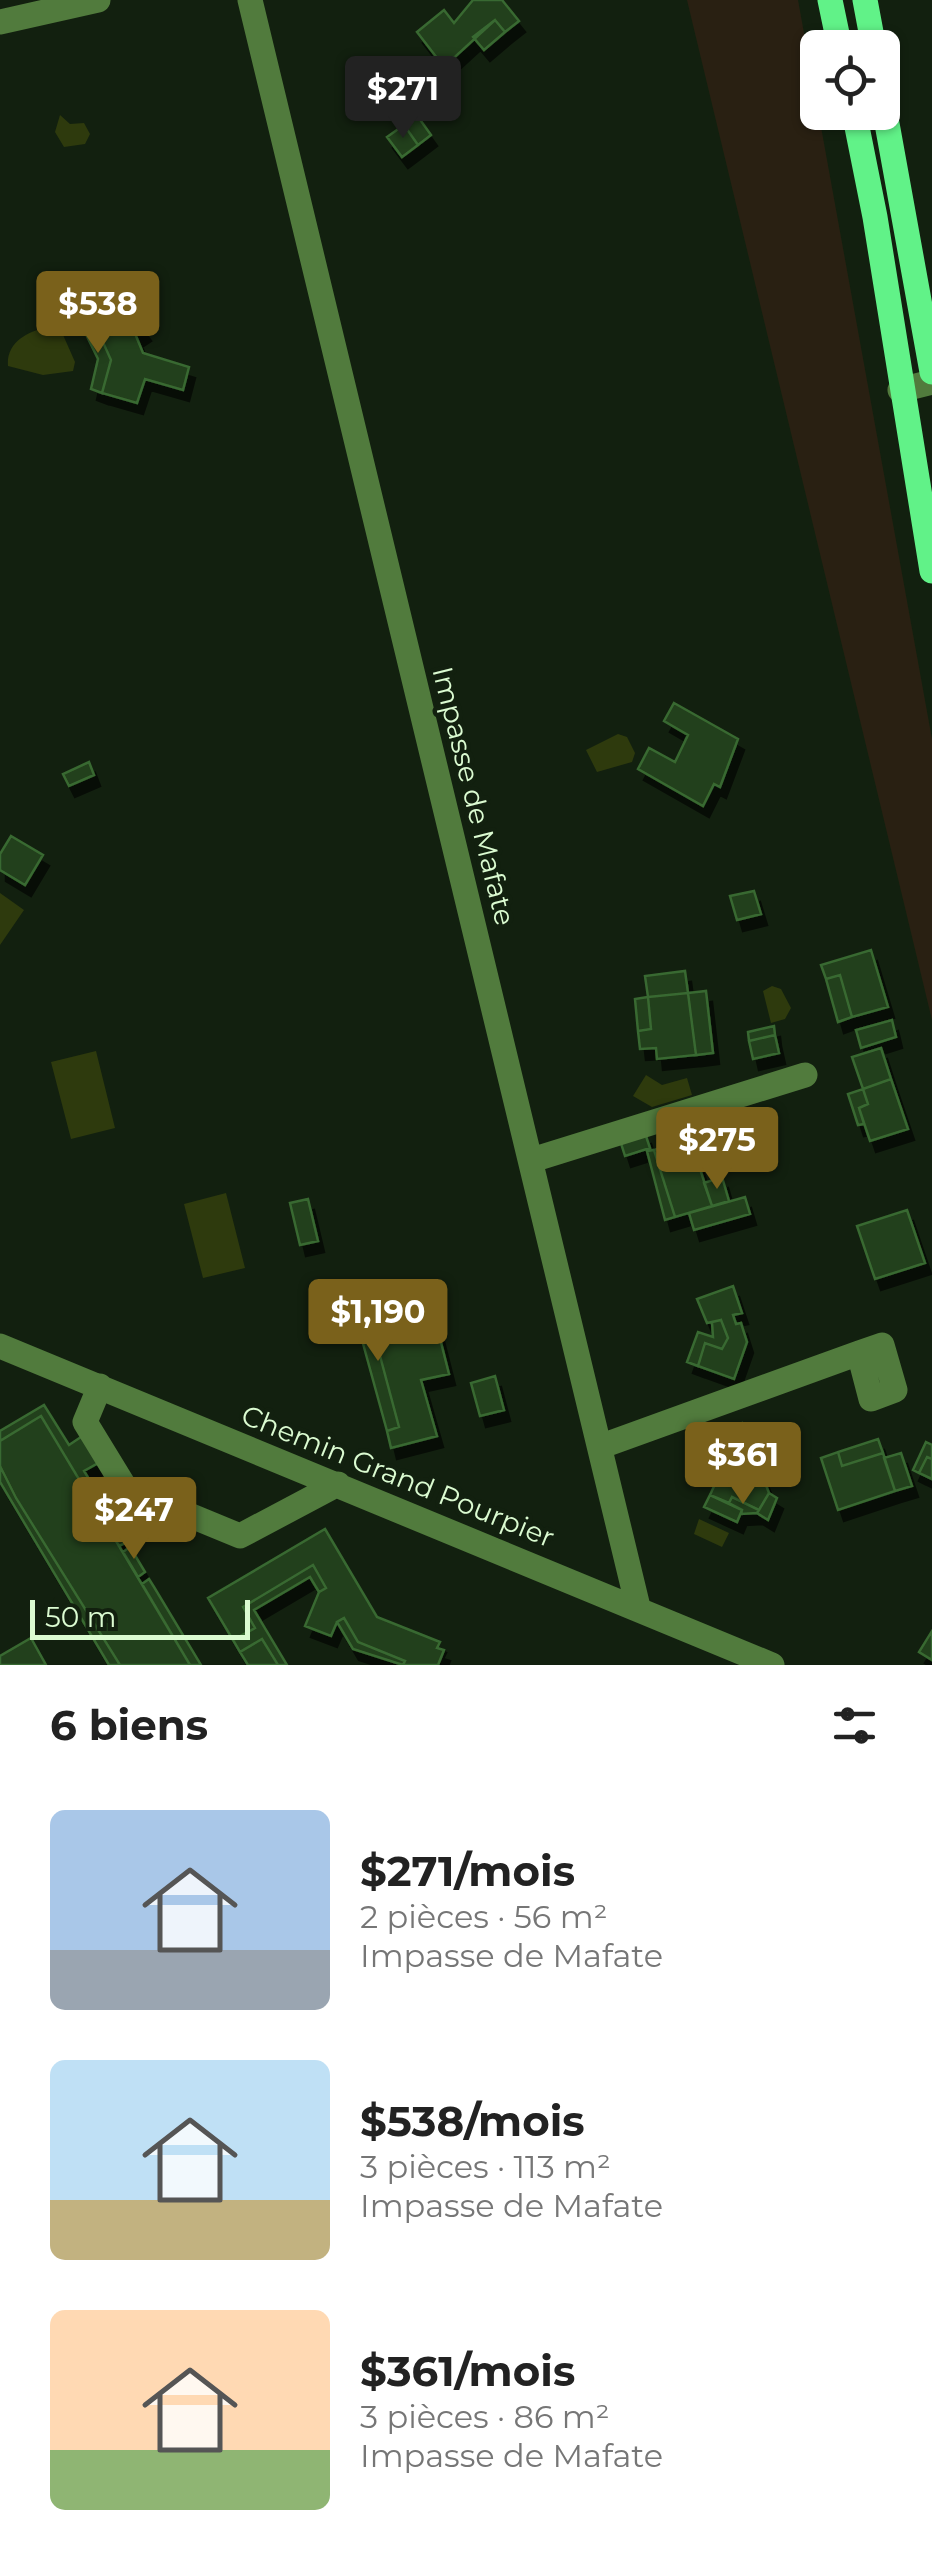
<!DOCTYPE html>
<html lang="fr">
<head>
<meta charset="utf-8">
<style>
  body { margin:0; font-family:Montserrat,sans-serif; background:#f6f6f6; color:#222; height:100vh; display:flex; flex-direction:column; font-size:38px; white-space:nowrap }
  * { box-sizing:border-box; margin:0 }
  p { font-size:32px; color:#767676 }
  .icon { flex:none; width:55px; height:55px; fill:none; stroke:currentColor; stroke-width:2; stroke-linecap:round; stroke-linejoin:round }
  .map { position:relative; height:1665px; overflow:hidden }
  .side { display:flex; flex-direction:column; background:#fff; flex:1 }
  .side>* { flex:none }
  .fabs { position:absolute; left:800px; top:30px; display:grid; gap:20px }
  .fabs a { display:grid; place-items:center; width:100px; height:100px; border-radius:15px; background:#fff; box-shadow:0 2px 8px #0004; font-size:50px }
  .scale { position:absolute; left:30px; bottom:25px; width:220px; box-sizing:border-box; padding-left:10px; border:5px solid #dbfbd1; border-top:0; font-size:28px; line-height:35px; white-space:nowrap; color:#dbfbd1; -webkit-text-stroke:8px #12200f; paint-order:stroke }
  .price { position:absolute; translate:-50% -85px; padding:0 22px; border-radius:10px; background:#7a611b; color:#fff; font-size:32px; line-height:65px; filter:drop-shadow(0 2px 5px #0008) }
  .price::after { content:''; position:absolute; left:50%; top:60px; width:30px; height:22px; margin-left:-15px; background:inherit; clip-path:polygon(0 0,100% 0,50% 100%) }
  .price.active { background:#222; color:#fff }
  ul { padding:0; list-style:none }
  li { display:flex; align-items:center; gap:30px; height:250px; padding:0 50px }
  li span { display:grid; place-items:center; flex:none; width:280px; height:200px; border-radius:15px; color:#555 }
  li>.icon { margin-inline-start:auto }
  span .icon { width:120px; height:120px; fill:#fffc; stroke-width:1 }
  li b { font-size:42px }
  h2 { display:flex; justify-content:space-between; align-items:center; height:120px; padding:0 50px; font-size:42px }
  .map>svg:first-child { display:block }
</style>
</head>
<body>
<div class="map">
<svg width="932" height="1665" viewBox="0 0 932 1665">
  <defs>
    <filter id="shadow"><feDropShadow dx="6" dy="11" stdDeviation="0" flood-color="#0009"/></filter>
  </defs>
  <rect width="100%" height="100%" fill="#12200f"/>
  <path fill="#292012" d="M687,0H798L932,739V1020Z"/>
  <path fill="#2e3a0d" d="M60,115L70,124L84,123L90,134L85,144L64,147L55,132Z
    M49,327L60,328L75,362L73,371L43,375L8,366C6,343 27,331 49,327Z
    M618,734L627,737L635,753L632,762L597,772L586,750Z
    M0,893L24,910L0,945Z
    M772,986L781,989L791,1008L785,1019L771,1023L763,991Z
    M96,1051L115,1128L71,1139L51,1062Z
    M646,1075L662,1085L687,1078L692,1095L652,1107L633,1096Z
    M226,1193L245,1268L203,1278L184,1204Z
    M699,1519L729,1533L722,1547L694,1534Z"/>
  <path fill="#223f1c" stroke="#396930" stroke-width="2.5" filter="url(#shadow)" d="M473,0H502L519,21L505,32L495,20L444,67L417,32L444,10L454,23Z
    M495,20L505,32L484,50L473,37Z
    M416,114L431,135L418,145L404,125Z
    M404,125L418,145L402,157L387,137Z
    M137,299L145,313L134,320L125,304Z
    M125,304L145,330L136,336L143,353L189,367L183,390L145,379L137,403L102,393L111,360L93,320Z
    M93,320L111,360L102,393L91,389L98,359L82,326Z
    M674,703L738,739L720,787L714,784L703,806L638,769L649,748L675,762L688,735L664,721Z
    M89,762L94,775L69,786L63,774Z
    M11,836L43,855L25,885L0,870V854Z
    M754,891L761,914L737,920L730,896Z
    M871,950L888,1007L852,1017L840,975L826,979L821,965Z
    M685,971L688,993L648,997L645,976Z
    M840,975L852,1017L838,1022L826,979Z
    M706,991L713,1053L696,1055L688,993Z
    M688,993L696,1055L657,1059L656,1048L640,1049L638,1031L651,1029L648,997Z
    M648,997L651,1029L638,1031L635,999Z
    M892,1020L896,1037L861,1048L856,1030Z
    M774,1026L775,1035L749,1041L748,1032Z
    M775,1035L779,1053L753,1059L749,1041Z
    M881,1048L891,1079L863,1089L852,1057Z
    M891,1079L908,1129L870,1141L859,1108L868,1104L863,1089Z
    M863,1089L868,1104L859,1108L864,1124L858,1125L848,1094Z
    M645,1133L650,1148L625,1156L620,1140Z
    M690,1138L712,1206L675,1217L654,1150Z
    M654,1150L675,1217L665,1220L647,1151Z
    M722,1177L729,1201L712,1206L704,1183Z
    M745,1197L750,1214L694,1230L689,1213Z
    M308,1199L318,1241L300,1245L290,1203Z
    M907,1210L925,1263L875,1279L857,1226Z
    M733,1286L742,1313L733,1315L736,1324L741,1323L747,1342L734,1379L698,1366L705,1343L722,1349L728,1338L721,1320L707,1323L697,1299Z
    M430,1299L449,1374L421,1380L437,1436L391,1448L387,1431L399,1427L372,1326L392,1321L389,1309Z
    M389,1309L392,1321L372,1326L399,1427L387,1431L356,1318Z
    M721,1320L728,1338L722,1349L705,1343L698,1366L687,1362L698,1332L713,1337L712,1322Z
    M495,1376L504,1410L480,1416L471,1383Z
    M44,1405L69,1445L84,1435L100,1462L84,1471L127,1542L119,1546L41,1416L0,1441V1431Z
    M41,1416L119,1546L190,1665H120L16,1498L0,1466V1441Z
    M742,1423L748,1439L711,1449L707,1435Z
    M748,1439L769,1493L759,1510L732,1497L729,1503L710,1495L716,1482L722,1480L719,1467L708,1463L711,1449Z
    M878,1439L883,1453L842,1466L838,1452Z
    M926,1442L932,1445V1459L927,1457L919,1473L913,1470Z
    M838,1452L842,1466L883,1453L895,1491L838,1510L821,1458Z
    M901,1453L912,1486L895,1491L884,1458Z
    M927,1457L932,1459V1479L919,1473Z
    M708,1463L719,1467L722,1480L716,1482L714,1473L705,1469Z
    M0,1466L16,1498L120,1665H109L0,1482Z
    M769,1493L777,1498L768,1520L757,1513Z
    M710,1495L742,1510L737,1522L704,1507Z
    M732,1497L759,1510L757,1513L741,1514L742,1510L729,1503Z
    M325,1529L377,1617L440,1642L437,1648L444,1650L438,1665H403L405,1661L358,1642L344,1618L337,1622L331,1636L305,1626L319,1592L326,1588L313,1565L243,1607L255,1628L233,1640L208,1598Z
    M130,1547L145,1572L138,1577L123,1552Z
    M313,1565L326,1588L319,1592L310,1577L254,1610L287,1665H278L262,1639L240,1652L233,1640L255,1628L243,1607Z
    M149,1579L154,1587L201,1665H190L142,1584Z
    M344,1618L358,1642L405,1661L403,1665L353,1649L337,1622Z
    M932,1631V1660L919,1652Z
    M31,1638L46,1665H0V1656Z
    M262,1639L278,1665H248L240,1652Z"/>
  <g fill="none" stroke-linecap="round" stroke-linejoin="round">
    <path stroke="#517b3d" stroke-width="25" d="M250,0L638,1607
      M0,22L98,0
      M900,390L932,382
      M532,1160L805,1075
      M0,1346L772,1665
      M100,1386L85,1422L126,1489L240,1536L338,1484
      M602,1446L859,1353L882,1345L895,1390L871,1399L859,1353"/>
    <path stroke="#61f288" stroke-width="25" d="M830,0L840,48
      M865,0L874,48
      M882,96L932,372
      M854,112L875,217L932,571"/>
  </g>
  <g text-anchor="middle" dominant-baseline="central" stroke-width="9" stroke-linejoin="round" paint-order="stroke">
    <g font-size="28" fill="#dbfbd1" stroke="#12200f">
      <text transform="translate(474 796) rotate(76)">Impasse de Mafate</text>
      <text transform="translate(398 1476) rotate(22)">Chemin Grand Pourpier</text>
    </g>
  </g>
</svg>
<div class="fabs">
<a><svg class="icon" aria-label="locate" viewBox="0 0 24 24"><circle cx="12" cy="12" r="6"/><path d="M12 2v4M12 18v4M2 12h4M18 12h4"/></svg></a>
</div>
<div class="scale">50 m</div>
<b class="price active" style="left:403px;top:141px">$271</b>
<b class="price" style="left:98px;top:356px">$538</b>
<b class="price" style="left:717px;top:1192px">$275</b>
<b class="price" style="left:378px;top:1364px">$1,190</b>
<b class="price" style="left:743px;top:1507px">$361</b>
<b class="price" style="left:134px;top:1562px">$247</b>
</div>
<section class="side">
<h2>6 biens<svg class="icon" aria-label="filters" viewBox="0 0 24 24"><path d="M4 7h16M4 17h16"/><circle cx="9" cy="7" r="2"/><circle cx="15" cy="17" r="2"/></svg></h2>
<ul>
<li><span style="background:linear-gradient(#a9c7e8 70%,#9aa5b1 0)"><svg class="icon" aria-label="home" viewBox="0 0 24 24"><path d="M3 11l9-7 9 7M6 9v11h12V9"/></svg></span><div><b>$271/mois</b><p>2 pièces · 56 m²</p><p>Impasse de Mafate</p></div></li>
<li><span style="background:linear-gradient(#bfe0f5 70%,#c2b280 0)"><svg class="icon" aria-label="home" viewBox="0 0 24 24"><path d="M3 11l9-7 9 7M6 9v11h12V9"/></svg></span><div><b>$538/mois</b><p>3 pièces · 113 m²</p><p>Impasse de Mafate</p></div></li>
<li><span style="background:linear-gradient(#ffd9b3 70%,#8fb573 0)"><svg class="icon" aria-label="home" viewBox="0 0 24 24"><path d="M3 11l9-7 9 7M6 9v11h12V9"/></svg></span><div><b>$361/mois</b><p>3 pièces · 86 m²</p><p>Impasse de Mafate</p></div></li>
</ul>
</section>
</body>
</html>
